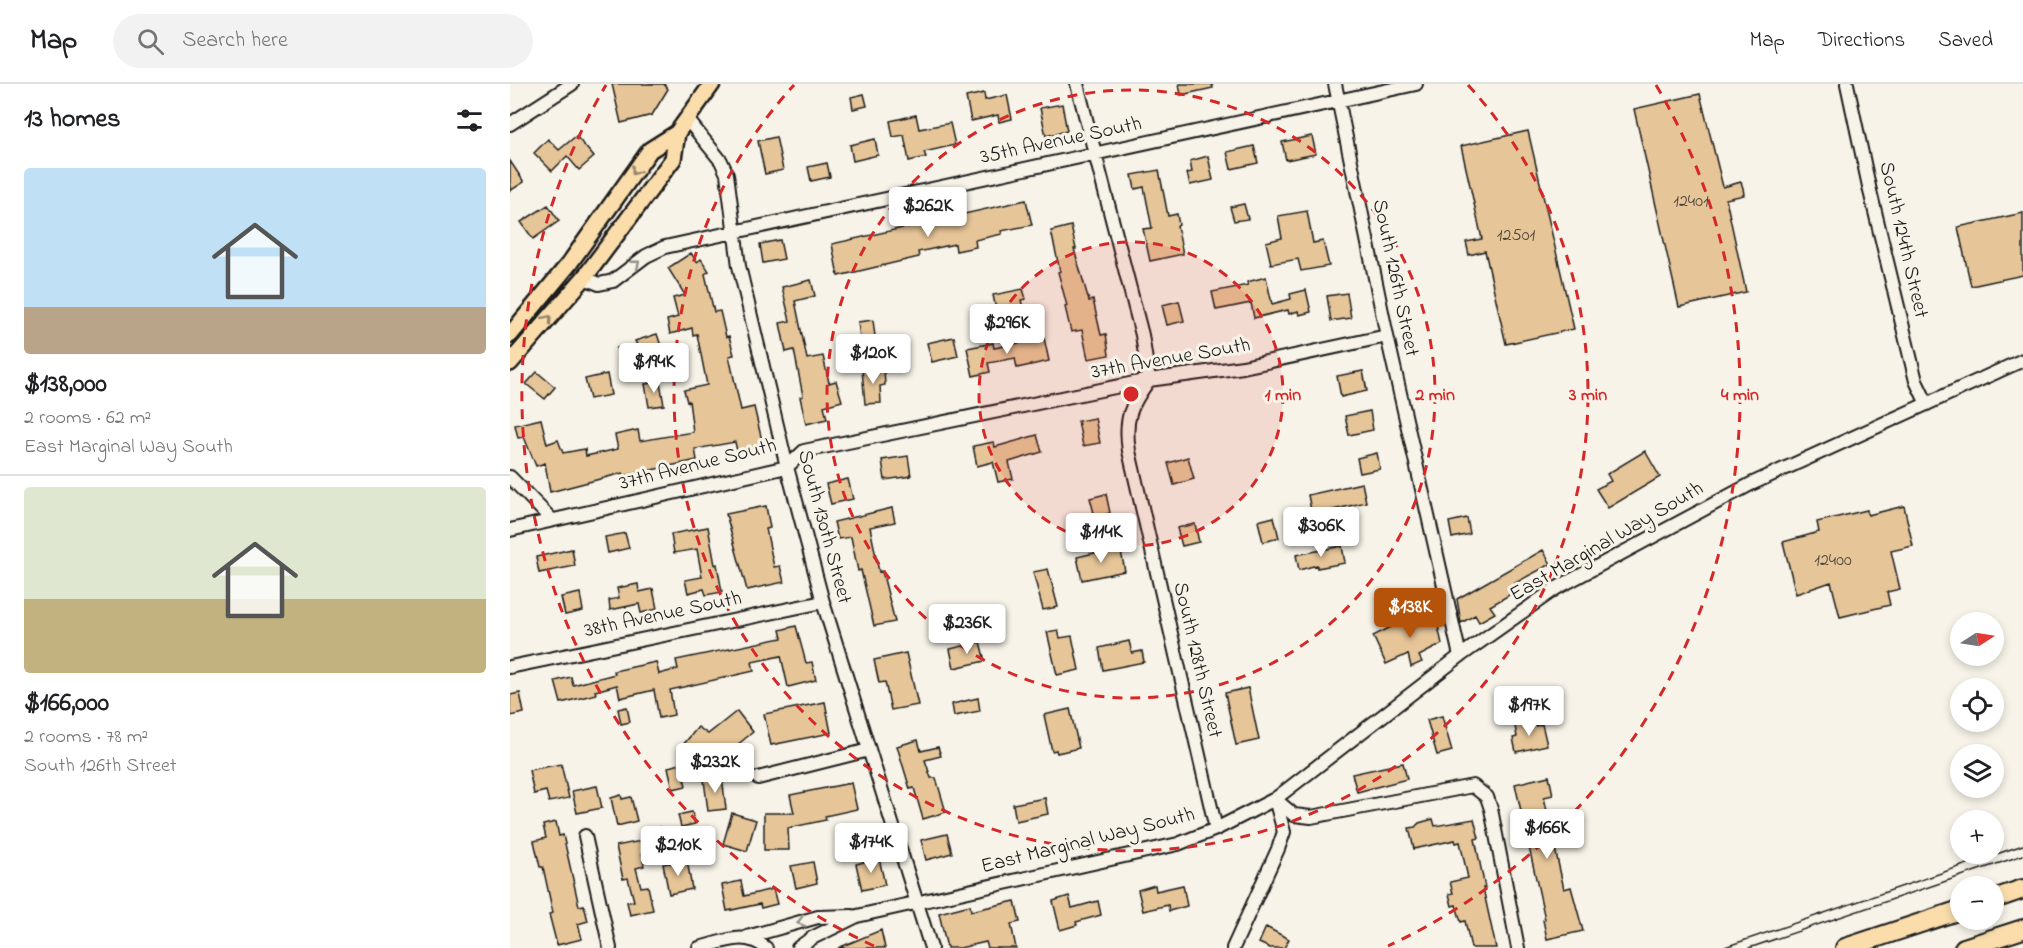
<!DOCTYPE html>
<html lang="en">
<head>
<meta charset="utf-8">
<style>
  body { margin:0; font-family:"Indie Flower",sans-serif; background:#f2f2f2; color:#202124; height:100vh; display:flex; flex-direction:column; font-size:22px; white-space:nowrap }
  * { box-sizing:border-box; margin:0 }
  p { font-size:20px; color:#757577 }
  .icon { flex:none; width:33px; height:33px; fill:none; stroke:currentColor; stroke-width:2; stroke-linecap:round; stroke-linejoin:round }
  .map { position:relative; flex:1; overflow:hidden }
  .drawer { display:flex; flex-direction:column; background:#fff; width:510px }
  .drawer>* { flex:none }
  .needle { width:39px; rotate:78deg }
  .buttons { position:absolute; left:1440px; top:528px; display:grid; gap:12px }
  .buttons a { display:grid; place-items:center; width:54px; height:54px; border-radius:50%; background:#fff; box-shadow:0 3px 9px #0003; font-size:30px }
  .price { position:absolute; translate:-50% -51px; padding:0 14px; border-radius:6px; background:#fff; color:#222; font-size:20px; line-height:39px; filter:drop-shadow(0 2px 3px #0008) }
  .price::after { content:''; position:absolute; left:50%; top:36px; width:18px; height:14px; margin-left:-9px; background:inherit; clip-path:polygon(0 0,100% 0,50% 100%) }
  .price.active { background:#b45309; color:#fff }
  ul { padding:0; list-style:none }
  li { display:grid; align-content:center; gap:12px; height:318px; padding:0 24px }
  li+li { border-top:2px solid #e0e0e0 }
  li span { display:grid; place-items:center; height:186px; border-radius:6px; color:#555 }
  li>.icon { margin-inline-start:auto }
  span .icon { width:108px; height:108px; fill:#fffc; stroke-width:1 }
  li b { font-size:26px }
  h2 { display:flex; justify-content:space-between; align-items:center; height:72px; padding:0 24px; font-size:26px }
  header { display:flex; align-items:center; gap:36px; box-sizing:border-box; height:84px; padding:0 30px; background:#fff; border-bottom:2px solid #e0e0e0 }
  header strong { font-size:28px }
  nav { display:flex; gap:33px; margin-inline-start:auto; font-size:21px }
  .search { width:420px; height:54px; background:#f2f2f2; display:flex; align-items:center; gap:15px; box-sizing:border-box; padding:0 21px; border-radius:33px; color:#757577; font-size:22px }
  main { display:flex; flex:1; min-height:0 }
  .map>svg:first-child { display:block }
</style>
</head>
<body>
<header>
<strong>Map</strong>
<div class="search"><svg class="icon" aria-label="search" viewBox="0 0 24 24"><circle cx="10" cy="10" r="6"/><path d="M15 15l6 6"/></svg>Search here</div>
<nav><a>Map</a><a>Directions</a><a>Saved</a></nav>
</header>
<main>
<section class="drawer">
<h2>13 homes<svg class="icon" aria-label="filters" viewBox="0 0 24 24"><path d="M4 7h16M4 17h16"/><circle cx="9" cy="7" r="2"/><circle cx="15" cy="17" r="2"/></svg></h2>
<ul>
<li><span style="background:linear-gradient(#bfe0f5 75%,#b9a48a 0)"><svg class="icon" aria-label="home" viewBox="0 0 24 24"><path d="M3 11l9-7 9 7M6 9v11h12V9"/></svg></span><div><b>$138,000</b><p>2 rooms · 62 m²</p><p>East Marginal Way South</p></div></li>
<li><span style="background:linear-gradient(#dfe7d0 60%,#c2b280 0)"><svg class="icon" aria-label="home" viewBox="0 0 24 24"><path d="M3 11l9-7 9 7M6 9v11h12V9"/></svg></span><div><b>$166,000</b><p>2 rooms · 78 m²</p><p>South 126th Street</p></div></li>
</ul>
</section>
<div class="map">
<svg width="1513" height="864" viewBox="0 0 1513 864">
  <rect width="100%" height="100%" fill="#f7f3e8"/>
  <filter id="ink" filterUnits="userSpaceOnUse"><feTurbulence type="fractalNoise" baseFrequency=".0167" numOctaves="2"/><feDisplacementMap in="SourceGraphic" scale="12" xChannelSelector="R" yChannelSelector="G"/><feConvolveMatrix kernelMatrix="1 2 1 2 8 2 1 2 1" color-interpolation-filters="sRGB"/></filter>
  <g filter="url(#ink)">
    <path fill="#e6c598" stroke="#1c1c1c" stroke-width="1.5" d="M102,0H154L158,5L142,31L111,39Z
      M669,0H702L703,4L671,11Z
      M474,9L475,16L497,11L502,35L489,38L488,31L461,37L456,13Z
      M354,10L357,22L343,25L341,13Z
      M1190,10L1213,103L1231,98L1233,104L1234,111L1216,115L1236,208L1169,223L1124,25Z
      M552,20L557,47L536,52L530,24Z
      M406,31L409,45L440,39L445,61L414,68L416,73L399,77L394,51L383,53L380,37Z
      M1018,47L1064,245L996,260L975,167L959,171L956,158L972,155L951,62Z
      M66,52L84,73L69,86L57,72L42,87L24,69L38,55L49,66Z
      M802,52L806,70L776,76L772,58Z
      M266,53L273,86L255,90L248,57Z
      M365,55L368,71L343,77L340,61Z
      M744,62L748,79L721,85L717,68Z
      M698,72L703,96L680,101L677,89L682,88L680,77Z
      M0,77L14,98L0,107Z
      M317,79L320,93L301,97L298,83Z
      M649,86L658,132L667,130L669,141L667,142L673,170L640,177L633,145L642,144L634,103L625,105L622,91Z
      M516,116L522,141L491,147L492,150L465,156L466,163L446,167L445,160L408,168L409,173L328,192L322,160Z
      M734,120L738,135L724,137L720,123Z
      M38,121L49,137L23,155L11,138Z
      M797,127L803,159L813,157L819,182L791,187L788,175L761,180L756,158L772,154L768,132Z
      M1513,129V191L1461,202L1448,143Z
      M561,142L566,165H564L579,217L583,216L591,251L596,250L599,271L578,275L572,246L561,248L555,223L557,222L548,188L550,187L541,147Z
      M270,156L274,175L253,179L250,160Z
      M181,169L187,178L191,175L199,187L195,190L204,228L210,227L216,253L219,252L224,271L219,272L231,326L244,323L253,361L227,367L225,358L185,365L187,376L114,392L113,389L40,408L35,379L26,382L14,353L8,354L5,341L31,335L37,360L48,356L53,369L75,365L76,372L108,365L105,351L128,346L130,357L183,348L179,317L177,318L174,306L197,301L187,250L183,251L182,244L160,250L157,236L168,233L163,214L175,211L158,184Z
      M756,193L762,220L781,215L780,210L796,206L801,228L789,231L788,227L779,230L778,226L744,234L741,219L706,226L702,208L738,201L737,198Z
      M301,196L305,212L285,217L297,275L313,272L319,299L326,297L332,317L314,322L317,335L296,340L290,313L293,312L284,266L276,268L270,239L280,237L272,203Z
      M513,205L516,215L511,216L513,224L500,226L501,232L488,235L483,211Z
      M837,209L841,234L821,237L817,212Z
      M669,217L674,237L657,241L652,221Z
      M363,236L366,261L351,262L348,238Z
      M147,250L152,265L126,273L128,293L111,295L107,264L127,261L125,257Z
      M444,253L448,272L422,278L417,259Z
      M534,254L539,277L507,284L505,274L478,279L480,288L463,292L457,264L483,259L484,264Z
      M369,284V286H374L375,301L370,302L371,319L355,320L352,285Z
      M853,287L857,307L831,313L827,292Z
      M27,288L45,303L35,315L16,300Z
      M97,290L101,311L80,315L75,295Z
      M150,298L154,321L139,323L135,300Z
      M860,327L863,346L839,351L835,332Z
      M585,334L590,359L573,362L568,337Z
      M527,351L532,368L499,378L503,395L488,398L483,378L467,382L463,362L484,358L485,363Z
      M1135,367L1150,393L1098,424L1086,405L1101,397L1097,390Z
      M867,369L870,385L850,389L847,374Z
      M398,372L401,392L375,396L372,376Z
      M678,373L684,395L664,401L658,379Z
      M338,395L343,415L321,420L316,400Z
      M852,399L856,418L802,431L798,411Z
      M596,410L600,429L585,433L580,414Z
      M256,422L260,444L256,445L264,483L270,482L274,498L237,506L216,430Z
      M1394,422L1403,462L1381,467L1390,505L1377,508L1380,521L1330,533L1321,498L1286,510L1273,458L1309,448L1307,438L1357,426L1358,431Z
      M382,424L385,438L360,443L369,488L372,487L385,538L364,542L351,486L348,487L341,453L328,455L324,438Z
      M764,433L769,454L753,458L748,437Z
      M957,434L960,450L942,454L939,438Z
      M685,440L689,458L672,462L667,444Z
      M198,443L205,481L207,480L212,508L196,511L194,505L178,509L175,496L192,493L187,465L164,469L161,450Z
      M115,449L119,464L98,469L95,453Z
      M832,462L835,479L807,484V481L789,486L786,471Z
      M610,463L615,487L572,496L567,473Z
      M62,465L65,482L29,489L26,473Z
      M1033,466L1041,480L1005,499L1008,506L980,522L985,529L969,538L965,531L951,539L947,515Z
      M538,485L548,523L533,526L523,488Z
      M128,500L129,508L143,505L147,525L131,529L129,520L100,526L99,516L109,514L107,504Z
      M70,509L73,527L55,531L51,513Z
      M925,528L932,560L909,572L912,578L901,583L898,570L876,580L863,552L891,538L890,535Z
      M286,542L296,579L302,578L306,596L278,603L271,572L242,578L244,587L160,606L164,631L149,634L144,606L110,614L107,601L85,607L86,610L51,619L45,597L61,593L63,601L105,590L104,587L146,578L149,590L168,585L166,576L272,554L270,546Z
      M548,546L550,554L562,552L569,586L547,591L537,548Z
      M619,557L622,569L632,567L634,578L593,586L589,564Z
      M470,558L475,577L444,584L440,565Z
      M396,569L408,621L381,626L375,598L369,599L364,576Z
      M738,604L749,656L726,661L715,609Z
      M10,609L14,629L0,632V611Z
      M468,614L470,627L444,632L442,620Z
      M315,618L321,649L261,661L254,630Z
      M117,623L120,638L111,640L108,625Z
      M560,625L569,664L547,669L546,666L542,667L534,631Z
      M227,627L243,648L220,667L204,686L173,661L188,643L198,650Z
      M932,632L942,667L927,671L917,636Z
      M1024,638L1026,642L1032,640L1037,661L1006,668L1003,654L1007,653L1005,642Z
      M408,656L411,667L428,663L431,672L415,676L421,694H426L436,728L413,735L404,704L400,705L387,662Z
      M893,679L897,695L847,708L842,690Z
      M51,680L59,714L39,718L36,707L24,710L19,686Z
      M171,680L176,702L163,705L158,683Z
      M1039,692L1043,711L1034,713L1046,769L1054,805L1061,803L1073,847L1037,855L1033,836L1035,835L1005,700Z
      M212,693L216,725L198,727L194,696Z
      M341,699L347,725L315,732L316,736L278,744L279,766H254V729H284L280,711Z
      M87,702L92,724L67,729L62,707Z
      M111,711L112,715L121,713L127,737L107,742L101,714Z
      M535,714L538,730L506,737L503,720Z
      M182,728L185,740L171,743L168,731Z
      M222,729L246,736L237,767L213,760Z
      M923,735L925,742L964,735L969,754L965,755L975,804H973L986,864H961L955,837L951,838L946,821L942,822L939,810L943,809L940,798L958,794L950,758L946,759L945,756L904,765L899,744L905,743L909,739Z
      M46,738L49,752L53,751L69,822L74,821L78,837L68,840L72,855L47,861L39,830L43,829L33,783H30L24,757L36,754L33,741Z
      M151,743L155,765L132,769L134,782L126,784L131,803L138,802L143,826L120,831L117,818L124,817L118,794L113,795L106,762L136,756L134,746Z
      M437,750L442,769L416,776L411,756Z
      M369,774L375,801L352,806L346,780Z
      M177,776L182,805L159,810L153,780Z
      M303,778L307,799L286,804L281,782Z
      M231,797L234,812L263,805L267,820L251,824L250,820L217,827L212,801Z
      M645,801L646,807L673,801L677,822L659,827L658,821L633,827L628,806Z
      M559,812L562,824L588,817L591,831L566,838L567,841L550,846L543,817Z
      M505,817L510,838L501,840L506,864H478L476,858L450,864H437L429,829L460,821L461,827Z
      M756,843L779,855L774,864H760L749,859Z
      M371,846L375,864H328Z"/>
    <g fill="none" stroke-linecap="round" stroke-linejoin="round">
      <defs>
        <path id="minor" d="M567,0L632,251L639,296C620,322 614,335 619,367L706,745
          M825,0L877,252L950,572
          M1337,0L1360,107L1406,297L1417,320
          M177,35L211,77L217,90L229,182L277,383L313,518L421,864
          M0,40L62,0
          M74,194L89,200L103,197L136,172L155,163L906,0
          M0,393L42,436
          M0,446L277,383L294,367L639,296L733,283L877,252
          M0,583L313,518
          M248,694L359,666
          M765,715L784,731L801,733L963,702L977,713L981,725L1008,864
          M75,752L100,864
          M237,853L308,833L342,832
          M189,864C214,858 235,846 256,864
          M288,864L302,854L347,832L668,760L706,745L765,715L950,572L1045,505L1241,400L1513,276
          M723,864L768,765L774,748L765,715"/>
        <path id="major" d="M0,251L59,180L140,66L167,49L202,0
          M0,279L74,194L163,75L167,49"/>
        <path id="highway" d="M1484,815L1513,805
          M1335,864L1450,826
          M1454,864L1513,845"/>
      </defs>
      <use href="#minor" stroke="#1c1c1c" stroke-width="16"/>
      <use href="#major" stroke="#1c1c1c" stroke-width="20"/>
      <use href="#highway" stroke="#1c1c1c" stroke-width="22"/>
      <use href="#minor" stroke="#f7f3e8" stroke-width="12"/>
      <use href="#major" stroke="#faddab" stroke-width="15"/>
      <use href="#highway" stroke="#faddab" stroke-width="18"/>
      <path stroke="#1c1c1c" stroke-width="1.5" d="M1212,864L1513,761
        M1239,864L1513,771"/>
    </g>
    <defs><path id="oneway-chevron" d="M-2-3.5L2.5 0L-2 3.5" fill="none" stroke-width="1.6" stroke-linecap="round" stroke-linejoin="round" transform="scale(1.5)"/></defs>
    <g stroke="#96866b">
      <use href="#oneway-chevron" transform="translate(125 87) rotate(126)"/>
      <use href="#oneway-chevron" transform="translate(38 235) rotate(-49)"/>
    </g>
    <g stroke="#94928c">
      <use href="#oneway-chevron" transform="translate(126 180) rotate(-38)"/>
      <use href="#oneway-chevron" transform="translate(291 838) rotate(164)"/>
    </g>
  </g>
  <circle cx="621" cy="310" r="152" fill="#d62828" fill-opacity=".12"/>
  <g fill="none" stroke="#d62828" stroke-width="3" stroke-dasharray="10 8">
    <circle cx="621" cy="310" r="152"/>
    <circle cx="621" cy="310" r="304"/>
    <path d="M958 1A457 457 0 1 1 284 1"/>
    <path d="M364 862A609 609 0 0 1 96 1M1146 1A609 609 0 0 1 878 862"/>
  </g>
  <g text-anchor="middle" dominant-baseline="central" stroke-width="6" stroke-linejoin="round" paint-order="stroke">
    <g font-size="18" fill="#4e463b">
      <text x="1181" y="118">12401</text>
      <text x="1006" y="152">12501</text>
      <text x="1323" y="477">12400</text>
    </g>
    <g font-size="21" fill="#1c1c1c" stroke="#f7f3e8">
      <text transform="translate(551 57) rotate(-12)">35th Avenue South</text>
      <text transform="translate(1393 156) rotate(77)">South 124th Street</text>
      <text transform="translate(885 194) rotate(78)">South 126th Street</text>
      <text transform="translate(661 275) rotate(-10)">37th Avenue South</text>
      <text transform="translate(188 381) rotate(-14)">37th Avenue South</text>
      <text transform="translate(314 443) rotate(75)">South 130th Street</text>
      <text transform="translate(1097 458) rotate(-30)">East Marginal Way South</text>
      <text transform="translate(153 531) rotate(-12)">38th Avenue South</text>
      <text transform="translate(687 576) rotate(77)">South 128th Street</text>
      <text transform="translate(578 757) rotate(-14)">East Marginal Way South</text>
    </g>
  </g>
  <circle cx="621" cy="310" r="9" fill="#d62828" stroke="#f7f3e8" stroke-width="3"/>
  <g font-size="18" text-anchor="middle" font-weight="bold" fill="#d62828" stroke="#f7f3e8" stroke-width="6" stroke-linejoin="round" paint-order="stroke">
    <text x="773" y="316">1 min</text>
    <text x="925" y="316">2 min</text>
    <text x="1078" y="316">3 min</text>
    <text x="1230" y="316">4 min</text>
  </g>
</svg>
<div class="buttons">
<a><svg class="needle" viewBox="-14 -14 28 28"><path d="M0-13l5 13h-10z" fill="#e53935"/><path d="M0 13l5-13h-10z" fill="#757577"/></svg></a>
<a><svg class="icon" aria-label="locate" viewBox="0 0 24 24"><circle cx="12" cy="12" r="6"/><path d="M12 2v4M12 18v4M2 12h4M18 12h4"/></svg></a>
<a><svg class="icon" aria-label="layers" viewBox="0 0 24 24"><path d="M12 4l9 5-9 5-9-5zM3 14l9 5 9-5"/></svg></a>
<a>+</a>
<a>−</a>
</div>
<b class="price" style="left:418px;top:154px">$262K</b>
<b class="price" style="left:497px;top:271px">$296K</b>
<b class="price" style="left:363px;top:301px">$120K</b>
<b class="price" style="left:144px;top:310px">$194K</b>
<b class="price" style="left:811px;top:474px">$306K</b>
<b class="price" style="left:591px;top:480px">$114K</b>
<b class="price active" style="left:900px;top:555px">$138K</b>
<b class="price" style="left:457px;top:571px">$236K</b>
<b class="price" style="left:1019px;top:653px">$197K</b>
<b class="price" style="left:205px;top:710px">$232K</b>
<b class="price" style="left:1037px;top:776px">$166K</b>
<b class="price" style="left:361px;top:790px">$174K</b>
<b class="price" style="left:168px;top:793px">$210K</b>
</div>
</main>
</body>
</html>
